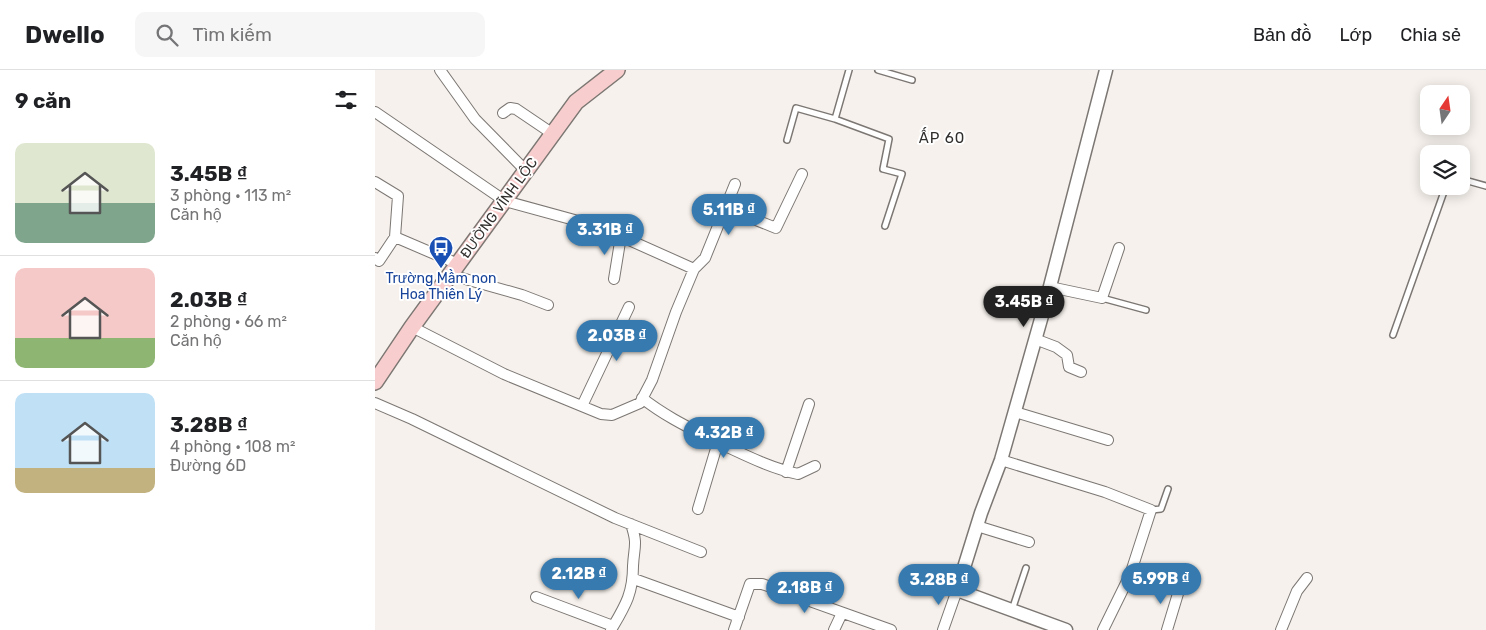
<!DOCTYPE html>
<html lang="vi">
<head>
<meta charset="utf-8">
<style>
  body { margin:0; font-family:Rubik,sans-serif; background:#f6f6f6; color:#202124; height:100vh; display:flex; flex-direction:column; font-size:19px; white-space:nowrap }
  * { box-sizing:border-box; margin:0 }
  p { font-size:16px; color:#757577 }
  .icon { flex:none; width:28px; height:28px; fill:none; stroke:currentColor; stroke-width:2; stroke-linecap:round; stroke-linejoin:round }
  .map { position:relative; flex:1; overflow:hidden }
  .sheet { display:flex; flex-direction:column; background:#fff; width:375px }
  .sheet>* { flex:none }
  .needle { width:32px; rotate:13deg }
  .tools { position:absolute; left:1045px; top:15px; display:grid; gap:10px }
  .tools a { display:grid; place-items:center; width:50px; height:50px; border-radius:10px; background:#fff; box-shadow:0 2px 12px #0003; font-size:25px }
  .price { position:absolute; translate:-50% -42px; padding:0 11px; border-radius:18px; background:#377ab0; color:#fff; font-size:16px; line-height:32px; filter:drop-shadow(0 1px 2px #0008) }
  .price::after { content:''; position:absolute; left:50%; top:30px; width:15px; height:11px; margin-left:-8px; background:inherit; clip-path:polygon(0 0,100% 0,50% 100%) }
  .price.selected { background:#222; color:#fff }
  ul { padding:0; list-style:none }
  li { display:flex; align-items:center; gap:15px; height:125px; padding:0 15px }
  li+li { border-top:1px solid #e0e0e0 }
  li span { display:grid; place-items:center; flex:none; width:140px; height:100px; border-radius:10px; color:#555 }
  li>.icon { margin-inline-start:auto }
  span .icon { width:60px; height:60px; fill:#fffc; stroke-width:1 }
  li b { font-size:21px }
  h2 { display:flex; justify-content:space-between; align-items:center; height:60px; padding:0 15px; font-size:21px }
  header { display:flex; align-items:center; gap:30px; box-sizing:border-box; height:70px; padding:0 25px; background:#fff; border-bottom:1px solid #e0e0e0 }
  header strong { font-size:24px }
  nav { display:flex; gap:28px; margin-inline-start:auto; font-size:18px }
  .search { width:350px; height:45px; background:#f6f6f6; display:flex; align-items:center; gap:12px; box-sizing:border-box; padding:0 18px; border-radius:10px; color:#757577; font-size:19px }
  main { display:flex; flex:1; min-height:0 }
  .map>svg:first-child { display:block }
</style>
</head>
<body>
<header>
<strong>Dwello</strong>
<div class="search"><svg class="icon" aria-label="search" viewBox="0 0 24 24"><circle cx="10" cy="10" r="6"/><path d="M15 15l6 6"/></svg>Tìm kiếm</div>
<nav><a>Bản đồ</a><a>Lớp</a><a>Chia sẻ</a></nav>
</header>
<main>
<section class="sheet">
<h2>9 căn<svg class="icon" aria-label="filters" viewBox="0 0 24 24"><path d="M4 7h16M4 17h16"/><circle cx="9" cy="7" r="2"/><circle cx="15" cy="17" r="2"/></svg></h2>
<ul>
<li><span style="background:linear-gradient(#dfe7d0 60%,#7fa58c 0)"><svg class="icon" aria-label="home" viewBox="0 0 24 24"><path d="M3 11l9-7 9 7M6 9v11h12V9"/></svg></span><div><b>3.45B ₫</b><p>3 phòng · 113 m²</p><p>Căn hộ</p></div></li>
<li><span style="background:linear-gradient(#f6c9c9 70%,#8fb573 0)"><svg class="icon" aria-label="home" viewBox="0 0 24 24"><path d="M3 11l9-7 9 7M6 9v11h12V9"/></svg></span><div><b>2.03B ₫</b><p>2 phòng · 66 m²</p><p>Căn hộ</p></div></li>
<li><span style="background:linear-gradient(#bfe0f5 75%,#c2b280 0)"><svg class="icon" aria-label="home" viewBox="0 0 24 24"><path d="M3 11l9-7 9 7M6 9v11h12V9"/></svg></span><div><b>3.28B ₫</b><p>4 phòng · 108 m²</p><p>Đường 6D</p></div></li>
</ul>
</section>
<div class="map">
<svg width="1111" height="560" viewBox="0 0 1111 560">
  <rect width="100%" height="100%" fill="#f6f1ec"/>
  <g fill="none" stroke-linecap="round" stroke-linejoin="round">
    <defs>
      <path id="service" d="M503,0L537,10
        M460,49L474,0
        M412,70L421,38L460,49L514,69L508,99L527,104L510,156
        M1086,109L1111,116
        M727,228L771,240
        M1018,265L1071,116
        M776,440L786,439L793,419
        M637,540L651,498"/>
      <path id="minor" d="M65,0L100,49L151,101
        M0,42L130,131L225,157L319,199L301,242L277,310L265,333L237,345L226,344L129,304L37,257
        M128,43L135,38L141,39L178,64
        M0,112L23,126L20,167
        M351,138L401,158L427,104
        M0,188L4,191L20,167L83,194
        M319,199L330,188L360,114
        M76,205L147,225L173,235
        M239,209L246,166
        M675,217L727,228L744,178
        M660,269L681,277L692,285L694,297L706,302
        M267,328C291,347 317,359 344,373C370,385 395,398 423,404L440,396
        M0,333L37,349L240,448L326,482
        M207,336L254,237
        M640,342L733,370
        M626,390L730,422L776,440L755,505L728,560
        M411,402L434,334
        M323,439L343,372
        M602,456L654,472
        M259,509L364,547
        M161,527L238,556
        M236,560C250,536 258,524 258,496C259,476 263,475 256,454
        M359,560L375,514H387L516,560
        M459,560L467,543
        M568,560L582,520
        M792,560L805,517
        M906,560L922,521L932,508"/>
      <path id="tertiary" d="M691,560L582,520L606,443L626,390L672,228L731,0"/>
      <path id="secondary" d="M0,312L37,257L201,32L242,0"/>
    </defs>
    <use href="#service" stroke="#7c7773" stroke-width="8"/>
    <use href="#minor" stroke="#7c7773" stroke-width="12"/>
    <use href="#tertiary" stroke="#7c7773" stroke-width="15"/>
    <use href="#secondary" stroke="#7c7773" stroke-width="18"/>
    <use href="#service" stroke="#fff" stroke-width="5"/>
    <use href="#minor" stroke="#fff" stroke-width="10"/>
    <use href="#tertiary" stroke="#fff" stroke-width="12"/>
    <use href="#secondary" stroke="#f7cecd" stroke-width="15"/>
  </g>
  <defs>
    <symbol id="bus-pin" viewBox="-11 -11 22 30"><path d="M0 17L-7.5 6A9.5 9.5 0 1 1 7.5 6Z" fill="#1a4fb4" stroke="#fff"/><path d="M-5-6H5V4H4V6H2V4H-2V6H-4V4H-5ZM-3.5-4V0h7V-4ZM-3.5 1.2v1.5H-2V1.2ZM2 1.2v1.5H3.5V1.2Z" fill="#fff"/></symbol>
  </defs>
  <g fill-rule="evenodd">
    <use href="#bus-pin" x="52" y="164" width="28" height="38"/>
  </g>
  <g text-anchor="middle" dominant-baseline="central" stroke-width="4" stroke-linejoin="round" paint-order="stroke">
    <g font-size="14" fill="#32302e" stroke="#fff">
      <text transform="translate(124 138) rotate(-54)">ĐƯỜNG VĨNH LỘC</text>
    </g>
    <g font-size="14" fill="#164399" stroke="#fff">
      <text x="66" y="208">Trường Mầm non<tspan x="66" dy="16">Hoa Thiên Lý</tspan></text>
    </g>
    <g font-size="15" letter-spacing="1" fill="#32302e" stroke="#fff">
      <text x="567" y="68">ẤP 60</text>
    </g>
  </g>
</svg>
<div class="tools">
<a><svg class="needle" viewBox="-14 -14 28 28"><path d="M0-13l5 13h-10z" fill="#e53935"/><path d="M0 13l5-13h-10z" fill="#757577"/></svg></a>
<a><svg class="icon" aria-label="layers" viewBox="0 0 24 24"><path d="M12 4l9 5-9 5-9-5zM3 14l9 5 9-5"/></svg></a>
</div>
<b class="price" style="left:354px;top:166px">5.11B ₫</b>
<b class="price" style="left:230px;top:186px">3.31B ₫</b>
<b class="price selected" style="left:649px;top:258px">3.45B ₫</b>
<b class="price" style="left:242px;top:292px">2.03B ₫</b>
<b class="price" style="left:349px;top:389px">4.32B ₫</b>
<b class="price" style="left:204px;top:530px">2.12B ₫</b>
<b class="price" style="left:786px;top:535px">5.99B ₫</b>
<b class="price" style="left:564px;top:536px">3.28B ₫</b>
<b class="price" style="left:430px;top:544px">2.18B ₫</b>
</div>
</main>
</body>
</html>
